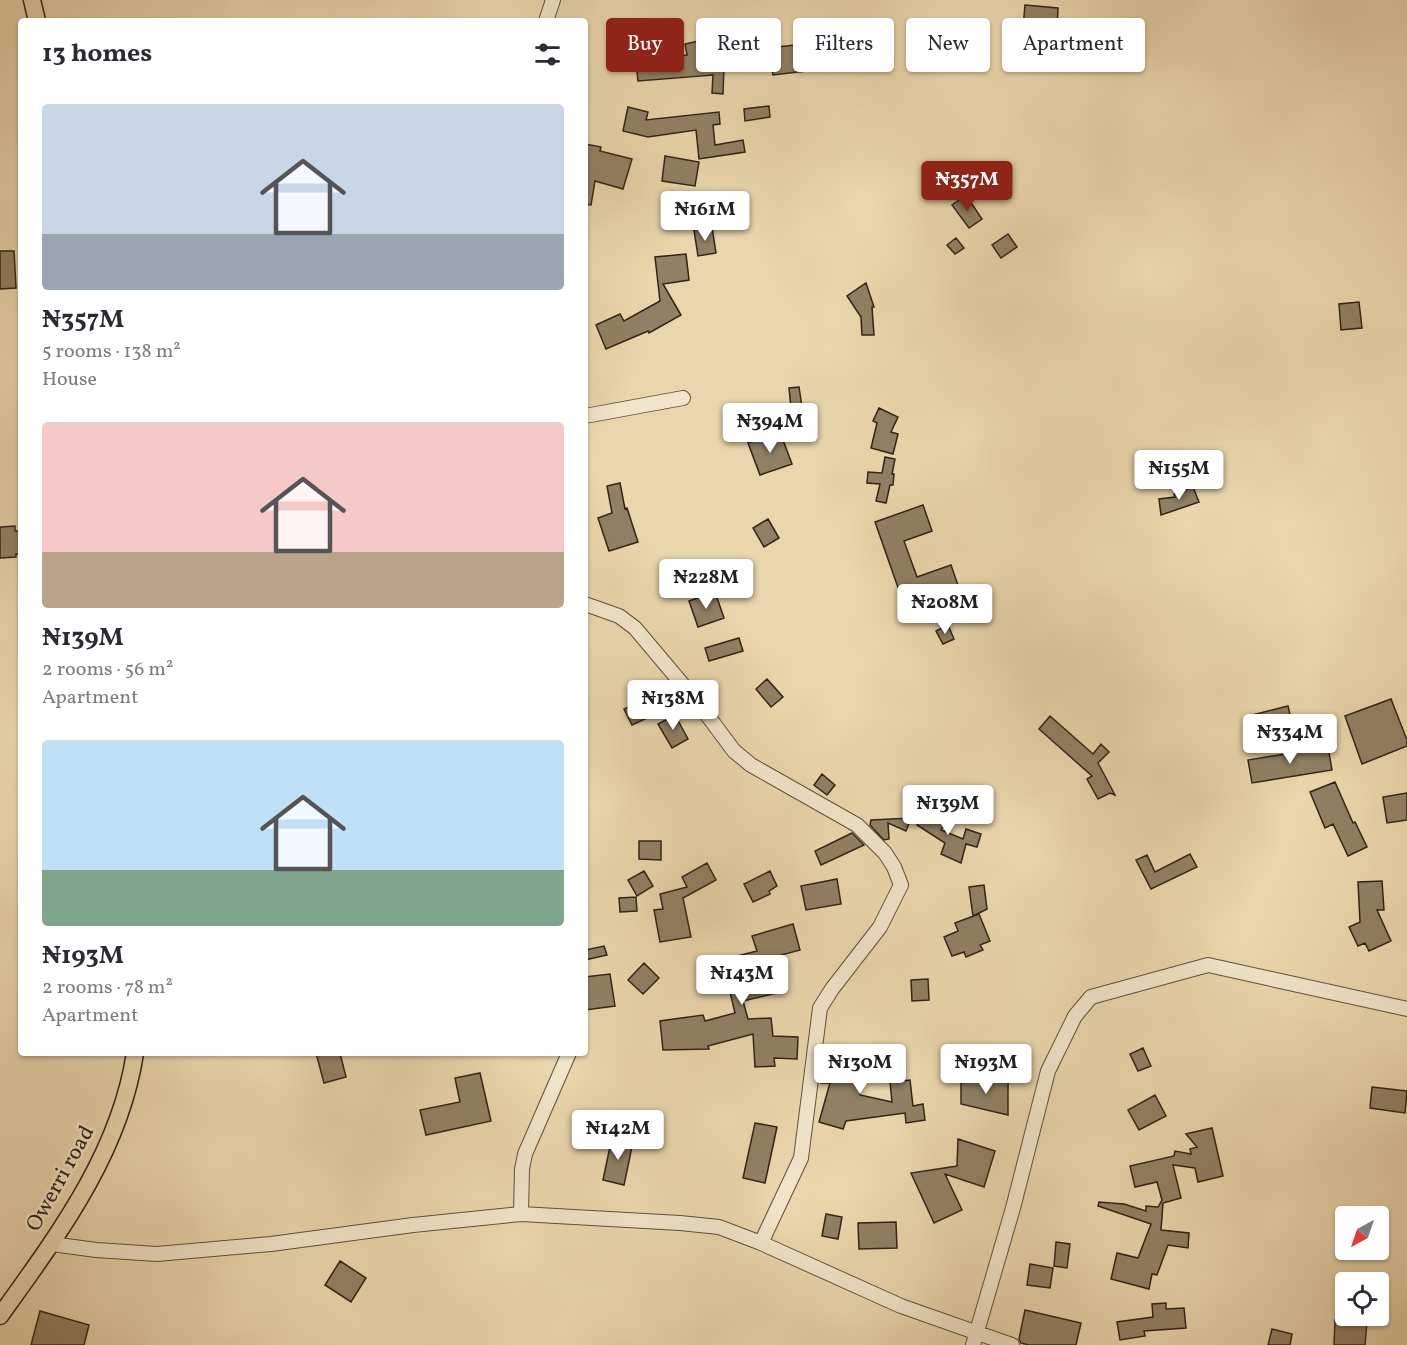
<!DOCTYPE html>
<html lang="en">
<head>
<meta charset="utf-8">
<style>
  body { margin:0; font-family:Vollkorn,serif; background:#f2f2f3; color:#2b2b33; height:100vh; display:flex; flex-direction:column; font-size:22px; white-space:nowrap }
  * { box-sizing:border-box; margin:0 }
  p { font-size:20px; color:#7c7c81 }
  .icon { flex:none; width:33px; height:33px; fill:none; stroke:currentColor; stroke-width:2; stroke-linecap:round; stroke-linejoin:round }
  .map { position:relative; flex:1; overflow:hidden }
  .drawer { position:absolute; left:18px; top:18px; width:570px; height:1038px; display:flex; flex-direction:column; background:#fff; border-radius:6px; box-shadow:0 2px 4px #0004 }
  .drawer>* { flex:none }
  .hud { position:absolute; left:606px; top:18px; width:570px; height:54px; display:flex; gap:12px }
  .needle { width:39px; rotate:220deg }
  .buttons { position:absolute; left:1335px; top:1206px; display:grid; gap:12px }
  .buttons a { display:grid; place-items:center; width:54px; height:54px; border-radius:6px; background:#fff; box-shadow:0 2px 4px #0004; font-size:30px }
  .price { position:absolute; translate:-50% -51px; padding:0 14px; border-radius:6px; background:#fff; color:#222; font-size:20px; line-height:39px; filter:drop-shadow(0 2px 3px #0008) }
  .price::after { content:''; position:absolute; left:50%; top:36px; width:18px; height:14px; margin-left:-9px; background:inherit; clip-path:polygon(0 0,100% 0,50% 100%) }
  .price.on { background:#8f2418; color:#fff }
  ul { padding:0; list-style:none }
  li { display:grid; align-content:center; gap:12px; height:318px; padding:0 24px }
  li span { display:grid; place-items:center; height:186px; border-radius:6px; color:#555 }
  li>.icon { margin-inline-start:auto }
  span .icon { width:108px; height:108px; fill:#fffc; stroke-width:1 }
  li b { font-size:26px }
  h2 { display:flex; justify-content:space-between; align-items:center; height:72px; padding:0 24px; font-size:26px }
  .chip { padding:0 21px; border-radius:6px; background:#fff; box-shadow:0 2px 4px #0004; font-size:21px; line-height:54px }
  .chip.on { background:#8f2418; color:#fff }
  .map>svg:first-child { display:block }
</style>
</head>
<body>
<div class="map">
<svg width="1407" height="1345" viewBox="0 0 1407 1345">
  <rect width="100%" height="100%" fill="#ead6ac"/>
  <filter id="stains"><feTurbulence type="fractalNoise" baseFrequency=".00333" numOctaves="4"/><feColorMatrix values="0 0 0 0 .2 0 0 0 0 .09 0 0 0 0 .02 0 0 0 .5 -.17"/></filter>
  <radialGradient id="worn" r=".72"><stop offset=".6" stop-color="#630" stop-opacity="0"/><stop offset="1" stop-color="#630" stop-opacity=".3"/></radialGradient>
  <path fill="#918064" stroke="#302316" stroke-width="1.5" d="M1025,5L1058,8L1057,31L1023,28Z
    M731,37L756,40L754,68L724,65L723,94L712,93L713,75L638,81L634,43L658,40L660,55H664V58L687,55L685,44L699,41L702,54L730,53Z
    M803,44L806,71L773,75L769,48Z
    M769,106L770,117L745,121L744,109Z
    M628,107L648,112L646,120L719,112L720,124L713,125L715,145L743,140L745,152L699,159L696,130L648,137L623,131Z
    M585,144L601,147L600,151L632,159L623,189L595,181L591,205L585,204Z
    M665,156L699,162L695,186L662,181Z
    M966,195L982,219L969,228L952,205Z
    M712,227L716,253L698,256L694,230Z
    M1008,234L1017,247L1001,258L992,245Z
    M956,238L964,248L955,254L947,245Z
    M0,251H14L16,288L0,289Z
    M686,254L689,280L663,284L681,315L649,333L648,331L606,349L596,325L620,314L624,321L660,301L655,257Z
    M866,283L874,307H872L874,335H862L861,317L847,296Z
    M1359,302L1362,328L1341,330L1339,304Z
    M799,387L802,407L791,408L789,388Z
    M879,408L898,417L891,432L898,434L893,454L871,448L877,423L873,421Z
    M780,432L792,464L760,475L748,443Z
    M885,457L895,459L892,474H894L893,485H890L886,503L876,501L880,484L867,483L868,472L882,473Z
    M620,483L625,509L627,508L638,542L609,551L598,518L612,513L607,486Z
    M1193,487L1199,502L1161,515L1159,499L1175,497L1174,494Z
    M923,505L932,531L904,541L917,577L951,565L962,597L908,616L875,522Z
    M768,519L779,538L764,547L753,528Z
    M15,526V531H21V554H16V557L0,558V527Z
    M715,592L724,618L698,627L689,601Z
    M948,625L954,639L943,644L936,631Z
    M739,638L743,651L709,661L705,648Z
    M767,679L783,697L771,707L756,689Z
    M648,698L656,714L632,725L624,709Z
    M1391,699L1407,740V746L1362,764L1345,716Z
    M1288,706L1292,724L1256,733L1252,715Z
    M675,715L688,739L672,748L658,724Z
    M1050,716L1093,754L1101,744L1109,752L1098,763L1115,795L1110,793L1098,799L1087,779L1092,776L1039,729Z
    M1328,747L1332,770L1252,783L1248,760Z
    M822,774L835,785L827,795L814,785Z
    M1335,782L1353,823L1355,822L1367,847L1348,856L1333,824L1325,828L1310,792Z
    M1407,793V820L1387,823L1383,797Z
    M928,808L947,820L941,830L963,839L966,829L981,834L977,847L966,844L961,863L941,854L945,843L917,825Z
    M911,818L906,831L888,823L889,839L884,840L870,825L871,820Z
    M852,833L864,845L821,865L815,851Z
    M639,841H661V860L639,859Z
    M1190,854L1197,867L1151,889L1136,860L1147,855L1155,872Z
    M707,863L716,880L683,898L691,937L660,942L654,910L663,909L660,894L687,887L682,877Z
    M644,871L653,886L637,896L628,880Z
    M770,871L777,886L769,891L770,894L753,902L744,884Z
    M837,879L841,904L806,910L801,886Z
    M1382,881L1384,910H1377L1391,941L1369,951L1365,943L1358,946L1349,927L1360,922L1358,882Z
    M984,885L987,909L973,916L969,887Z
    M636,897L637,911L620,912L619,898Z
    M979,914L990,941L980,945L983,950L966,957L964,952L952,956L944,937L958,931L955,923Z
    M793,924L800,950L774,957L779,982L774,983L777,993L743,1001L748,1019L771,1018L773,1036L798,1037L797,1059L774,1058L775,1066L755,1067L753,1034L708,1046L709,1049L663,1050L660,1021L703,1015L705,1021L735,1013L725,971L740,967L737,956L757,951L752,936Z
    M604,946L607,955L585,960V950Z
    M644,963L659,978L643,994L628,980Z
    M610,974L615,1006L585,1010V977Z
    M928,979L929,1000L912,1001L911,980Z
    M1143,1048L1151,1066L1138,1071L1130,1054Z
    M823,1052L857,1053V1077H860V1095L892,1102L890,1082L910,1080L913,1106L923,1104L925,1120L906,1123L905,1113L846,1121L843,1129L819,1122L830,1083H821Z
    M316,1053H340L346,1077L324,1083Z
    M480,1073L491,1121L426,1135L420,1110L460,1102L455,1078Z
    M1008,1080V1115L961,1104V1081Z
    M1372,1087L1407,1091L1405,1113L1370,1108Z
    M1155,1095L1166,1116L1139,1130L1128,1110Z
    M755,1123L777,1127L765,1183L743,1178Z
    M1212,1128L1223,1176L1198,1182L1195,1168L1173,1165L1181,1198L1163,1203L1161,1230L1189,1233L1188,1248L1168,1245L1157,1275L1152,1274L1149,1289L1111,1279L1117,1253L1138,1258L1151,1224L1098,1206L1099,1202L1124,1204L1146,1211V1206L1158,1207L1162,1200L1157,1182L1135,1187L1130,1166L1174,1156L1175,1151L1191,1154L1190,1149L1197,1147L1186,1134Z
    M612,1137L633,1142L624,1185L603,1180Z
    M958,1139L995,1151L984,1187L945,1174L962,1210L934,1223L911,1173L957,1166Z
    M826,1214L842,1217L838,1239L822,1236Z
    M896,1222L897,1248L859,1249L858,1223Z
    M1056,1242L1070,1244L1067,1268L1054,1266Z
    M340,1261L366,1278L351,1302L325,1285Z
    M1030,1264L1053,1268L1050,1288L1027,1285Z
    M1166,1303V1309L1184,1308L1186,1328L1144,1331L1145,1336L1120,1340L1117,1322L1153,1317L1152,1304Z
    M1025,1310L1081,1323L1076,1345H1029L1021,1343L1019,1339Z
    M40,1311L89,1325L84,1345H31Z
    M1335,1320L1367,1322L1365,1345H1334Z
    M1272,1329L1292,1334L1290,1345H1268Z"/>
  <g fill="none" stroke-linecap="round" stroke-linejoin="round">
    <defs>
      <path id="minor" d="M546,21L553,0
        M585,416L683,398
        M585,604L619,616L635,628L699,704L734,751L751,765L857,825L885,853L894,867L901,885L880,927L832,989L820,1008L801,1158L761,1243
        M521,1214L522,1169L525,1154L569,1053
        M52,1244L96,1250L157,1254L271,1244L413,1225L521,1214L680,1223L719,1227L761,1243L901,1306L1012,1345
        M973,1345L1013,1208L1048,1071L1075,1016L1091,997L1208,965L1407,1009"/>
      <path id="major" d="M32,0L37,21
        M0,1316C58,1235 120,1153 135,1053"/>
    </defs>
    <use href="#minor" stroke="#5e503c" stroke-width="16"/>
    <use href="#major" stroke="#302316" stroke-width="19"/>
    <use href="#minor" stroke="#f1e4c9" stroke-width="14"/>
    <use href="#major" stroke="#ead6ac" stroke-width="16"/>
  </g>
  <g text-anchor="middle" dominant-baseline="central" stroke-width="5" stroke-linejoin="round" paint-order="stroke">
    <g font-size="22" fill="#302316" stroke="#f1e4c9">
      <text transform="translate(61 1179) rotate(-61)">Owerri road</text>
    </g>
  </g>
  <rect width="100%" height="100%" filter="url(#stains)"/>
  <rect width="100%" height="100%" fill="url(#worn)"/>
</svg>
<div class="buttons">
<a><svg class="needle" viewBox="-14 -14 28 28"><path d="M0-13l5 13h-10z" fill="#e53935"/><path d="M0 13l5-13h-10z" fill="#7c7c81"/></svg></a>
<a><svg class="icon" aria-label="locate" viewBox="0 0 24 24"><circle cx="12" cy="12" r="6"/><path d="M12 2v4M12 18v4M2 12h4M18 12h4"/></svg></a>
</div>
<b class="price on" style="left:967px;top:212px">₦357M</b>
<b class="price" style="left:705px;top:242px">₦161M</b>
<b class="price" style="left:770px;top:454px">₦394M</b>
<b class="price" style="left:1179px;top:501px">₦155M</b>
<b class="price" style="left:706px;top:610px">₦228M</b>
<b class="price" style="left:945px;top:635px">₦208M</b>
<b class="price" style="left:673px;top:731px">₦138M</b>
<b class="price" style="left:1290px;top:765px">₦334M</b>
<b class="price" style="left:948px;top:836px">₦139M</b>
<b class="price" style="left:742px;top:1006px">₦143M</b>
<b class="price" style="left:860px;top:1095px">₦130M</b>
<b class="price" style="left:986px;top:1095px">₦193M</b>
<b class="price" style="left:618px;top:1161px">₦142M</b>
<div class="hud">
<a class="chip on">Buy</a>
<a class="chip">Rent</a>
<a class="chip">Filters</a>
<a class="chip">New</a>
<a class="chip">Apartment</a>
</div>
<section class="drawer">
<h2>13 homes<svg class="icon" aria-label="filters" viewBox="0 0 24 24"><path d="M4 7h16M4 17h16"/><circle cx="9" cy="7" r="2"/><circle cx="15" cy="17" r="2"/></svg></h2>
<ul>
<li><span style="background:linear-gradient(#c9d6e8 70%,#9aa5b1 0)"><svg class="icon" aria-label="home" viewBox="0 0 24 24"><path d="M3 11l9-7 9 7M6 9v11h12V9"/></svg></span><div><b>₦357M</b><p>5 rooms · 138 m²</p><p>House</p></div></li>
<li><span style="background:linear-gradient(#f6c9c9 70%,#b9a48a 0)"><svg class="icon" aria-label="home" viewBox="0 0 24 24"><path d="M3 11l9-7 9 7M6 9v11h12V9"/></svg></span><div><b>₦139M</b><p>2 rooms · 56 m²</p><p>Apartment</p></div></li>
<li><span style="background:linear-gradient(#bfe0f5 70%,#7fa58c 0)"><svg class="icon" aria-label="home" viewBox="0 0 24 24"><path d="M3 11l9-7 9 7M6 9v11h12V9"/></svg></span><div><b>₦193M</b><p>2 rooms · 78 m²</p><p>Apartment</p></div></li>
</ul>
</section>
</div>
</body>
</html>
